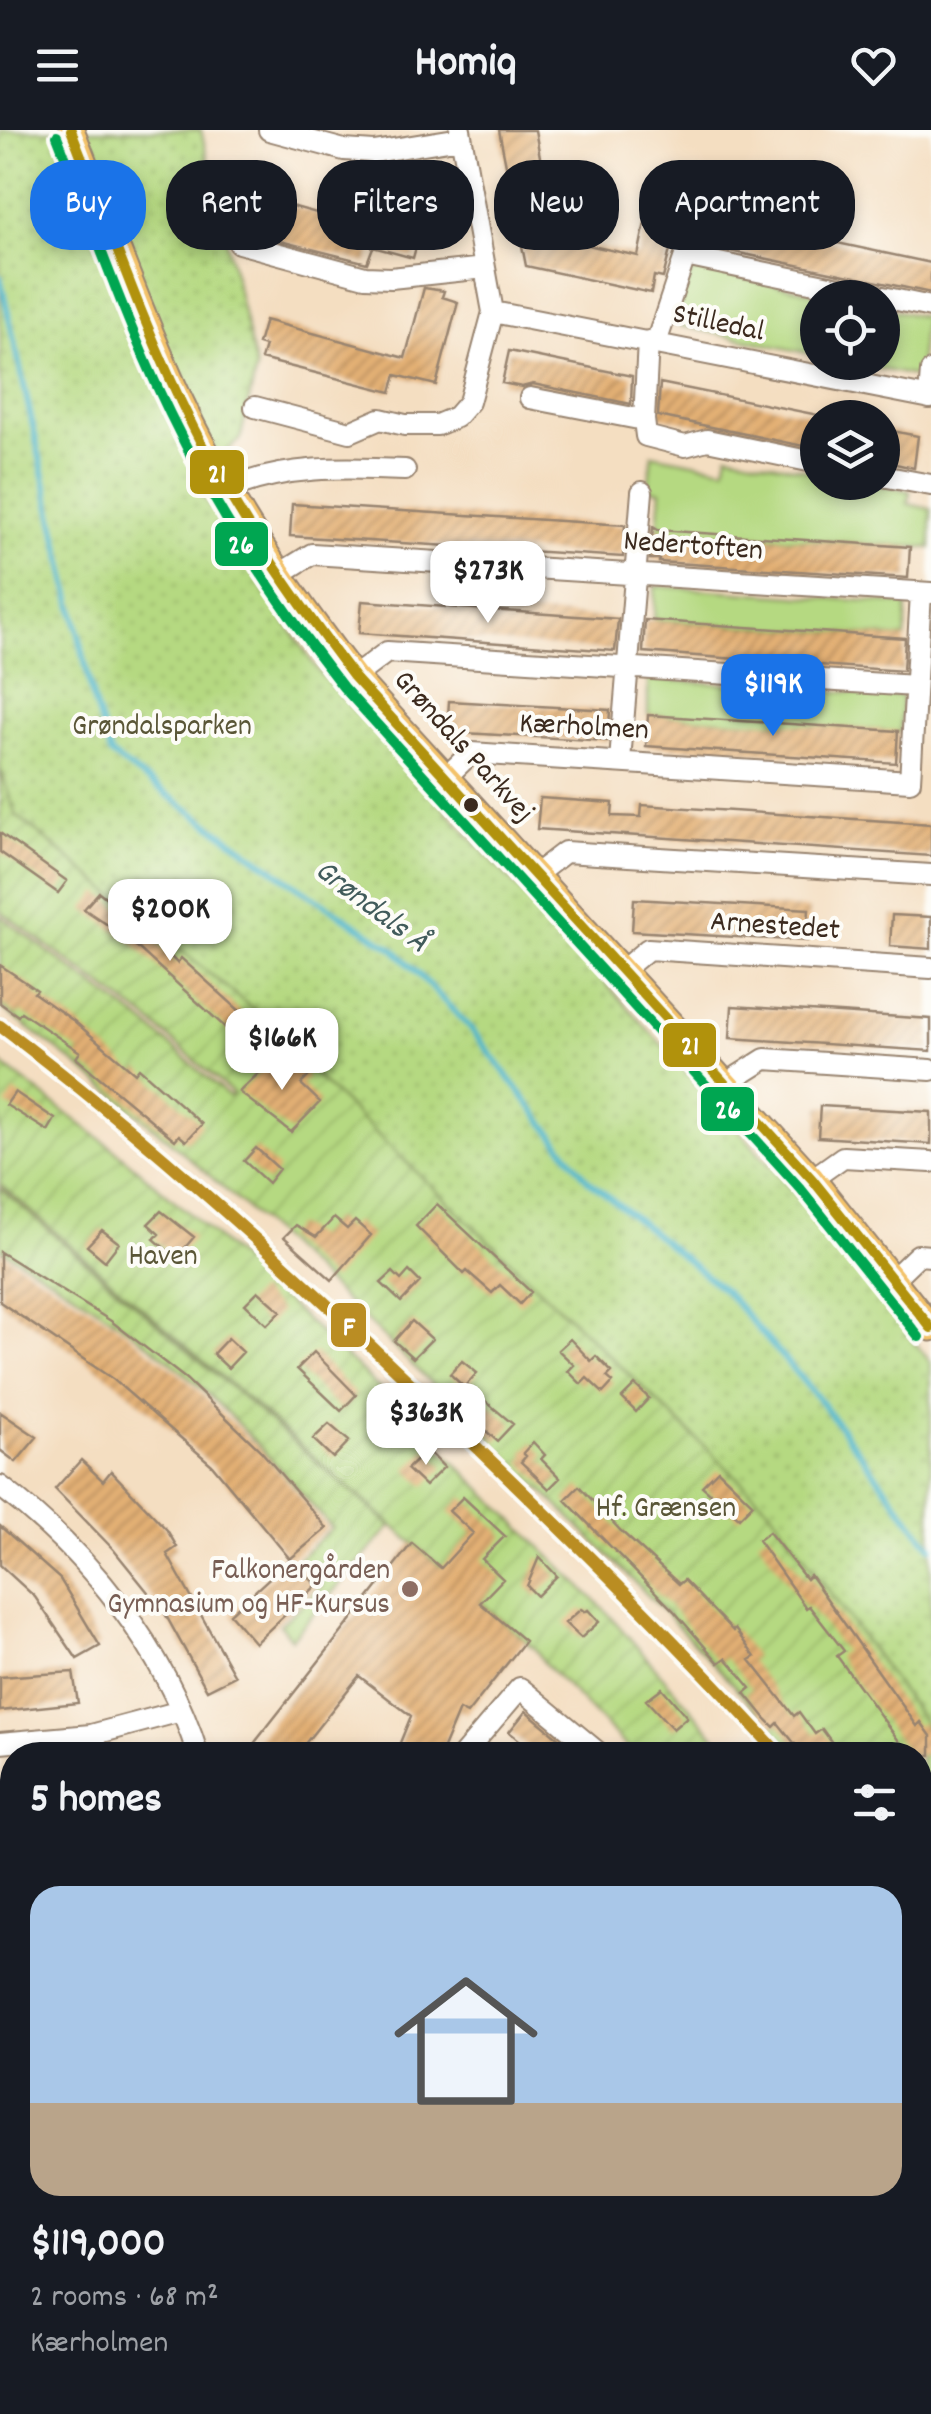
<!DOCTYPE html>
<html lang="en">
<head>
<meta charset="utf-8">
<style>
  body { margin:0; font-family:Dekko,sans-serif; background:#242831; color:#f1f3f6; height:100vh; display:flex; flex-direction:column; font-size:38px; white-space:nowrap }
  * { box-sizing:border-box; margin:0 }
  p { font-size:32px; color:#9ea1a6 }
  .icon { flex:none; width:55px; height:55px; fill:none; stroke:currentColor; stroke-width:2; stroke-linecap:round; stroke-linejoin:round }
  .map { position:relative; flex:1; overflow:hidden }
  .sheet { position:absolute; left:0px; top:1612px; width:932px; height:672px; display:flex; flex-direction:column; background:#171b24; border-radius:40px 40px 0 0; box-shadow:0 5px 15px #0003 }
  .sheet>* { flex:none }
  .banner { position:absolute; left:30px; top:30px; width:872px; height:90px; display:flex; gap:20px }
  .buttons { position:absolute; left:800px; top:150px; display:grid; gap:20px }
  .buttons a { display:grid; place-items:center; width:100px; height:100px; border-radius:50%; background:#171b24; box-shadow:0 5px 15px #0003; font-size:50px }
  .price { position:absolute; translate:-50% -85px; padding:0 22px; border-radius:20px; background:#fff; color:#222; font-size:32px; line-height:65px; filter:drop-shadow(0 2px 5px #0008) }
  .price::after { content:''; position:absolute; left:50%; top:60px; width:30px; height:22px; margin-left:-15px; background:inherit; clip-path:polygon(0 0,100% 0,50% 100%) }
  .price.current { background:#1a73e8; color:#fff }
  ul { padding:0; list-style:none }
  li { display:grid; align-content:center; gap:20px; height:530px; padding:0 30px }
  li+li { border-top:2px solid #363941 }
  li span { display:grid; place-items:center; height:310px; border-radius:30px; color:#555 }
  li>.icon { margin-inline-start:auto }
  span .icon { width:180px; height:180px; fill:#fffc; stroke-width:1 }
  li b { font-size:42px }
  h2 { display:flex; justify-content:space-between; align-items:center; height:120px; padding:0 30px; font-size:42px }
  .pill { padding:0 35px; border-radius:40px; background:#171b24; box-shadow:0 5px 15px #0003; font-size:35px; line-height:90px }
  .pill.current { background:#1a73e8; color:#fff }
  header { display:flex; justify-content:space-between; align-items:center; height:130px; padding:0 30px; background:#171b24; font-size:45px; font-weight:700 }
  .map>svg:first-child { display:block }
</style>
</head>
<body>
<header><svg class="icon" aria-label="menu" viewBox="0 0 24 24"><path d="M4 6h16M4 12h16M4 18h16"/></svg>Homiq<svg class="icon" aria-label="heart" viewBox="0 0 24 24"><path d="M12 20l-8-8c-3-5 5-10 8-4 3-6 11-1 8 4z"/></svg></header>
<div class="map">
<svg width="931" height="2284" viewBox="0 0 931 2284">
  <defs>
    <pattern id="park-dots" width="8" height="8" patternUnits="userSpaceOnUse" patternTransform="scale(2.5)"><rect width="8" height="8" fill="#b5d981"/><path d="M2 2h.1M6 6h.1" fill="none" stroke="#9dba6f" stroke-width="1.8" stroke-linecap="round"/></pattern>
    <pattern id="garden-furrows" width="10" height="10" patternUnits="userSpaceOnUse" patternTransform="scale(2.5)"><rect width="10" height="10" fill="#b5d981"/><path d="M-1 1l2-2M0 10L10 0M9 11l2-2" fill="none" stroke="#9dba6f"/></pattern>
    <pattern id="building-hatch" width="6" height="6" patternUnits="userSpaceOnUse" patternTransform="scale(2.5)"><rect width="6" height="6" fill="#e3b075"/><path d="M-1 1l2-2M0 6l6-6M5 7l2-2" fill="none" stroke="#b98f5f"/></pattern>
  </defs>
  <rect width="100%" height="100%" fill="#fdfcf7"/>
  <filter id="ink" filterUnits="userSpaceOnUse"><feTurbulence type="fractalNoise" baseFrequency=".01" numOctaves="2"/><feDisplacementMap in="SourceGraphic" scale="20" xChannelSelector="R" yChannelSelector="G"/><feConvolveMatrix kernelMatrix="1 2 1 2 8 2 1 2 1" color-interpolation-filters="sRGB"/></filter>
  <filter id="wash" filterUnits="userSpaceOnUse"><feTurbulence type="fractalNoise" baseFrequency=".0048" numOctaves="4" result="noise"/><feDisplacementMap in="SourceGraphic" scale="40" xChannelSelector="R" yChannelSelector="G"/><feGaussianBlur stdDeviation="2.25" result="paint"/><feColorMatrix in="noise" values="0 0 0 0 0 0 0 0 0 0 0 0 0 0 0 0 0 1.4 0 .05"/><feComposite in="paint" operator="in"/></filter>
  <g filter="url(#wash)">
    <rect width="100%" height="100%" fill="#f4dec1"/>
    <path fill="#b5d981" stroke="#788250" stroke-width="2.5" d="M693,137L834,167L818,168L817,225L672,194Z
      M883,178L924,187L918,247L852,233L882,232Z
      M652,324L725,338L728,324L817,342L818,352L870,353L910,361L908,374L931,379V418L661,400L658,398L661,361L648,359Z
      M655,456L907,474L905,508L654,490Z
      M648,549L902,566L900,602L648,585Z
      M0,1891L12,1893V2272L122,2273L117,2284H0Z"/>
    <path fill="url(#park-dots)" stroke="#788250" stroke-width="2.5" d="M0,0H201L256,239L240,310L192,349L318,541L699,955L828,1101L931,1233V1602L769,1378L299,930L293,912L16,685L0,639Z
      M12,1693V1772L0,1770V1694Z
      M0,1891L12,1893V1949L0,1948Z
      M208,2273H243L262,2284H227Z"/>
    <path fill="url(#garden-furrows)" stroke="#788250" stroke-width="2.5" d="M0,639L16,685L293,912L299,930L769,1378L931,1602V1741L920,1749V1625H796C692,1504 577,1394 462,1283C312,1137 170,1000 0,877V786L145,893L229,967L233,964L149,890L0,781Z
      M0,933L115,1020L198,1091L355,1235L606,1481L731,1625H635L544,1533L537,1521L0,1054Z
      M0,1058L391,1396L291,1509L280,1495L322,1456L298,1429L332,1398C290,1350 248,1301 201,1258C142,1204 70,1158 0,1119Z"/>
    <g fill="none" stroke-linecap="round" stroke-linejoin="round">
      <path stroke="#4db6cb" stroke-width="6" d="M0,147L94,573L111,625L298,757L395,820L472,900L588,1050L726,1162L817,1267L931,1417"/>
    </g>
    <g id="blocks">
      <path fill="url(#building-hatch)" d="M499,0H535L555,108L638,126L646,88L676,95L679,79L931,133V163L687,112H672L663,148L654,146L651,163L526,136Z
        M409,30L419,33L418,38L436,44L413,128L373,117L367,133L237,100L242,83L235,81L241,62L381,101L400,32Z
        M424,158L444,161L442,167L458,172L436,255L396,245L391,262L261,229L265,216L258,214L265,190L405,228Z
        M509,221L632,246L631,274L533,254L522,257L502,253Z
        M660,253L818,285V319L658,286Z
        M882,299L918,306L914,338L882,331Z
        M292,374L625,395L623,427L290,406Z
        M653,397L658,400L910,417L908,448L659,432V429H650Z
        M362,471L618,489L615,521L359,503Z
        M645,490L905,508L903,541L643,522Z
        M449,571L610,580L608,611L447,602Z
        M648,585L898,601L896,633L646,616Z
        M540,668L613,673L612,686L641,687L642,675L931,694V726L537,699Z
        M0,703L67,751L58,763L0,722Z
        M99,762L124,782L128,778L152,798L148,803L177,833L181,828L252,892L238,909L127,808L84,779Z
        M634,769L809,779L807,811L632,801Z
        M892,785L931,787V819L890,816Z
        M0,835L37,860L34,863L74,891L135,943L139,938L202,994L186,1011L179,1005L175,1010L76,928L80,922L21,882L18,886L0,873Z
        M732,876L931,889V921L730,908Z
        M281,922L308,947L301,954L320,972L291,1002L239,962Z
        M15,962L55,989L48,1001L6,975Z
        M820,976L931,982V1014L818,1007Z
        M256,1018L279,1039L268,1053L244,1031Z
        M437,1074L531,1162L520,1174L500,1155L492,1163L467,1141L464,1144L416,1096Z
        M161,1081L194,1107L176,1128L154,1109L159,1104L148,1094Z
        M334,1088L347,1099L355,1091L371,1105L332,1150L284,1107L296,1095L316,1107Z
        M102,1100L119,1113L105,1131L87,1116Z
        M0,1122L111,1191L186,1249L261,1321L327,1398L290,1429L212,1335L114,1250L0,1172Z
        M409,1141L420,1152L401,1172L381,1153L393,1142L401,1150Z
        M258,1161L281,1181L267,1195L245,1174Z
        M412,1191L432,1209L413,1228L394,1211Z
        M228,1208L243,1222L228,1238L213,1224Z
        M570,1209L591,1231L596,1226L612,1242L607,1247L613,1252L603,1263L587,1248L581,1254L568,1241L574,1235L558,1220Z
        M314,1222L356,1265L341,1281L297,1239Z
        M462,1231L477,1243L466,1255L513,1294L497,1311L451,1269L464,1257L450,1244Z
        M635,1255L649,1268L636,1282L622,1268Z
        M0,1282L37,1307L16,1332L0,1320Z
        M329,1294L349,1311L333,1328L313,1309Z
        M533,1312L545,1325L541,1329L560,1348L549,1359L521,1332L526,1326L523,1323Z
        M427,1320L444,1337L425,1356L407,1339Z
        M81,1330L103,1351L111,1341L167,1400L177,1417L167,1424L235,1546L207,1560L164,1482L113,1419L55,1359Z
        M718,1340L753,1374L739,1388L702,1356Z
        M579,1356L621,1401L679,1454L684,1450L733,1501L735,1499L755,1527L750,1530L794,1586L799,1582L815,1604L822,1599L841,1625H804L778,1593L774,1597L766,1589L745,1563L751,1558L726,1528L719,1533L674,1481L565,1370Z
        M463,1367L505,1406L482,1429L503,1449L480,1473L525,1511L467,1584L459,1580L440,1625H395L411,1586L359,1546L296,1625H245L412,1413L441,1438L473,1403L449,1381Z
        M0,1396L60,1449L100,1516L77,1529L35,1467L0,1435Z
        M769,1402L806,1449L810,1445L917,1596L921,1592L931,1606V1625H912L904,1618L837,1526L844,1521L809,1476L806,1478L758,1410Z
        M539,1427L557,1446L537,1466L527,1456Z
        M290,1429L317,1455L255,1513L230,1484Z
        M581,1479L585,1482L588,1480L599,1492L581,1508L565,1493Z
        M73,1542L78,1573L0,1581V1547Z
        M662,1558L687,1587L673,1599L646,1570Z
        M526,1581L579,1625H538L509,1602Z"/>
    </g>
  </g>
  <g filter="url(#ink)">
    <use href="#blocks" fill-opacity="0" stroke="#988470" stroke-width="2.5"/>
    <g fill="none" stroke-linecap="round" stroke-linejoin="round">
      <defs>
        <path id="minor" d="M269,0L344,20L374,22L461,8
          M239,113L365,147L391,148L485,138
          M493,182L931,268
          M648,211L644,290L646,306L685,316L707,310L818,333
          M656,213L685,126L931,177
          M530,268L644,290
          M929,268L931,241
          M255,277L350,302L380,289L405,295H437L456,287L469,272L493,182L460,0
          M882,346L931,355
          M226,360C284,335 344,337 405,340
          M278,445L312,424L931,463
          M354,547L387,522L915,556
          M620,631L642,362
          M445,648L471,623L910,651L921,463
          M535,745L565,722L931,745
          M623,840L648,819L931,838
          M727,953L765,929L931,940
          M812,1049L843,1027L931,1032
          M894,1148L918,1125L931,1126
          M0,1356C88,1423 165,1518 198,1625
          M0,1613L91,1605L181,1581
          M463,1625L520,1558L601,1625
          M920,1797L931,1791
          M0,1855L12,1857
          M920,2161L931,2184
          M281,2272L300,2284
          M133,2284L138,2272
          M509,2284L516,2272
          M527,2284L535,2272"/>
        <path id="major" d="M71,0C106,87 137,177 176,262C223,365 285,458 354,547L812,1049L931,1198"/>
      </defs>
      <use href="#minor" stroke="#988470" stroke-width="24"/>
      <use href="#major" stroke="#988470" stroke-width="29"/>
      <use href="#minor" stroke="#fff" stroke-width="20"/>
      <use href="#major" stroke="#f3c26a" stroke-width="25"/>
      <defs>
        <path id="bus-1" d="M71,0C110,99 145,201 193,297C237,386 294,468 354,547L812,1049L931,1198"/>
        <path id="bus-2" d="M57,6C97,107 132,211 182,308C226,397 282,479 343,557L801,1059L919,1207"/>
      </defs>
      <use href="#bus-1" stroke="#fdfcf7" stroke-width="18"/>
      <use href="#bus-2" stroke="#fdfcf7" stroke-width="18"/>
      <use href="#bus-1" stroke="#b1920c" stroke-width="10"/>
      <use href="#bus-2" stroke="#00a651" stroke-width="10"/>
      <defs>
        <path id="rail-1" d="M0,896C154,1012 294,1142 433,1275C552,1389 669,1503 780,1625"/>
      </defs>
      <use href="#rail-1" stroke="#fdfcf7" stroke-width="20"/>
      <use href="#rail-1" stroke="#ba8d23" stroke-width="12"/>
    </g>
  </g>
  <circle fill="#3b2a1e" stroke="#fdfcf7" stroke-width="4" cx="471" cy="675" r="9"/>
  <circle fill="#8d6e63" stroke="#fdfcf7" stroke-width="4" cx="410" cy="1459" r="10"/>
  <g text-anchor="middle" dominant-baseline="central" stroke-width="8" stroke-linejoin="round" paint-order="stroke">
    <g font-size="30" fill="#3b2a1e" stroke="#fdfcf7">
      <text transform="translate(718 195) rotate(12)">Stilledal</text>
      <text transform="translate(693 418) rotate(4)">Nedertoften</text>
      <text transform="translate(584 599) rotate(3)">Kærholmen</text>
      <text transform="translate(462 618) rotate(48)">Grøndals Parkvej</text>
      <text transform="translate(775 798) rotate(4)">Arnestedet</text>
    </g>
    <g font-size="30" fill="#5a5637" stroke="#fdfcf7">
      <text x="162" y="598">Grøndalsparken</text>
      <text x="163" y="1128">Haven</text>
      <text x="666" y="1380">Hf. Grænsen</text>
    </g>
    <g font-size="30" fill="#785e54" stroke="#fdfcf7" text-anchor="end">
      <text x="390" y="1442">Falkonergården<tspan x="390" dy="34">Gymnasium og HF-Kursus</tspan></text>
    </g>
    <g font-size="32" font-style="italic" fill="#415b5b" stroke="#fdfcf7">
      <text transform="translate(370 778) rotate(37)">Grøndals Å</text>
    </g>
  </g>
  <g stroke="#fdfcf7" stroke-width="4">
    <rect x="188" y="318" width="58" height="48" rx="10" fill="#b1920c"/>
    <rect x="213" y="390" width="57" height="48" rx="10" fill="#00a651"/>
    <rect x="661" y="891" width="57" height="48" rx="10" fill="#b1920c"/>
    <rect x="699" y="955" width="57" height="48" rx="10" fill="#00a651"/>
    <rect x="329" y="1171" width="39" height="48" rx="10" fill="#ba8d23"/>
  </g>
  <g font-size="28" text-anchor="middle" font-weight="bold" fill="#fff">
    <text x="217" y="352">21</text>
    <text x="241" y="423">26</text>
    <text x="690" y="924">21</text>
    <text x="728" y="988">26</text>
    <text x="349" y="1205">F</text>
  </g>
</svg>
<div class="buttons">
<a><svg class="icon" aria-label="locate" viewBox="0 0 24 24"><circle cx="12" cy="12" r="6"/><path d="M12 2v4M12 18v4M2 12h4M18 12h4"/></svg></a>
<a><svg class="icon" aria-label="layers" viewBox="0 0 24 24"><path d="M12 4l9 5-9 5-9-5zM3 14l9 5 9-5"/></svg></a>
</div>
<b class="price" style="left:488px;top:496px">$273K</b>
<b class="price current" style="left:773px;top:609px">$119K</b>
<b class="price" style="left:170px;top:834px">$200K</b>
<b class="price" style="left:282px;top:963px">$166K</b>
<b class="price" style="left:426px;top:1338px">$363K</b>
<div class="banner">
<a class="pill current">Buy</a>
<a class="pill">Rent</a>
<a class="pill">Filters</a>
<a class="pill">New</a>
<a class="pill">Apartment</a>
</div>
<section class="sheet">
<h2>5 homes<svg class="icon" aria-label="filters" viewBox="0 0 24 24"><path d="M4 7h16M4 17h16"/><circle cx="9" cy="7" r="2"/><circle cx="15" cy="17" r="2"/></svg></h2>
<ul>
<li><span style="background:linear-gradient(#a9c7e8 70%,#b9a48a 0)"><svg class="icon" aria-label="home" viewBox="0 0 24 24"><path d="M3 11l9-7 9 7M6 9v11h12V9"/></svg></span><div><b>$119,000</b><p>2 rooms · 68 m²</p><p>Kærholmen</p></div></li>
</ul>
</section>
</div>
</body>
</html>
